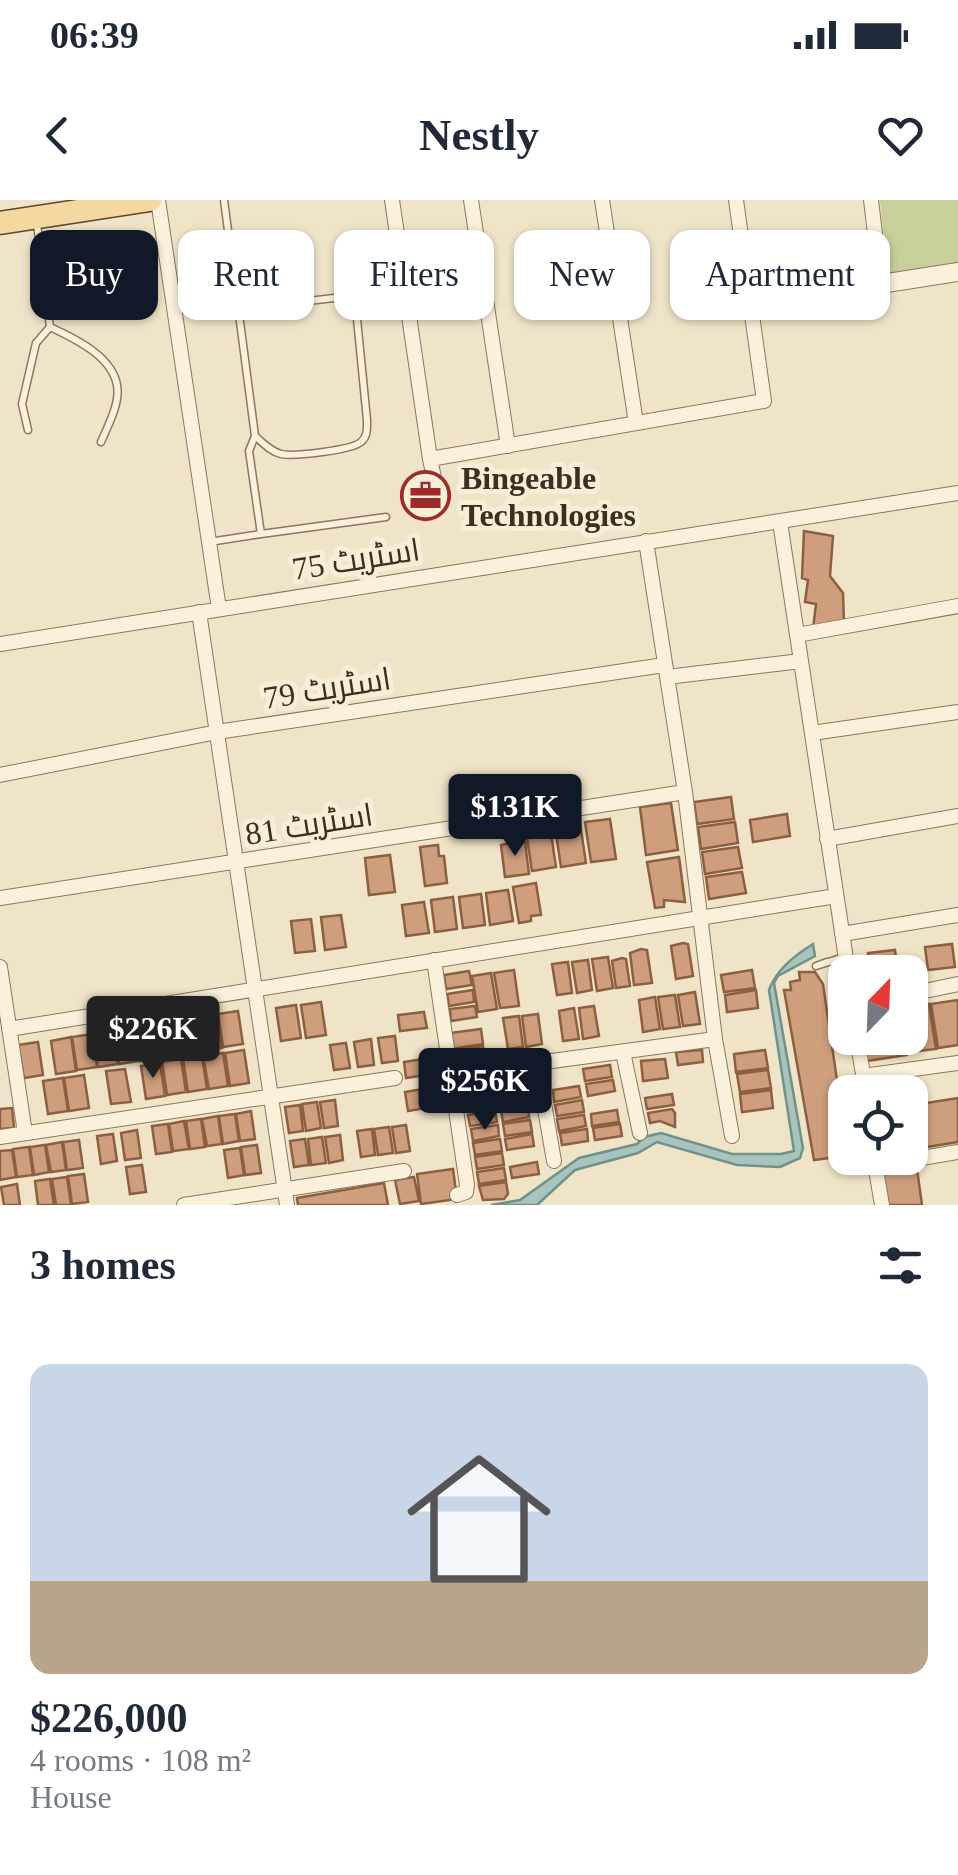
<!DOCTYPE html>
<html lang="en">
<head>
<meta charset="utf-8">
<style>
  body { margin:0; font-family:"Times New Roman",Cairo,serif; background:#f2f2f3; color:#1f2937; height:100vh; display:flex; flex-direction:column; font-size:38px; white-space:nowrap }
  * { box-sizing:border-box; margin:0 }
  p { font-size:32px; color:#747a83 }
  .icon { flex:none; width:55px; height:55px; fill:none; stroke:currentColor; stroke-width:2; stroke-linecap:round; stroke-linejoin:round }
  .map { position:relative; height:1005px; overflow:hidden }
  .details { display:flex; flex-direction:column; background:#fff; flex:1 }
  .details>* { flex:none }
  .hud { position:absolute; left:30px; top:30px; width:900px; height:90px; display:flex; gap:20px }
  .needle { width:65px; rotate:23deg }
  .controls { position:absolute; left:828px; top:755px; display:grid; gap:20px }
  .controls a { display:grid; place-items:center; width:100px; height:100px; border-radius:20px; background:#fff; box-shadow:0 2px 8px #0004; font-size:50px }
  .price { position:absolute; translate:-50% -85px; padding:0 22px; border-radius:10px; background:#111827; color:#fff; font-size:32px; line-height:65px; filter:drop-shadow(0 2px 5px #0008) }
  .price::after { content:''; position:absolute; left:50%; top:60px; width:30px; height:22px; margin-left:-15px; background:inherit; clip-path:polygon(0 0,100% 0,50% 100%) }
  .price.active { background:#222; color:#fff }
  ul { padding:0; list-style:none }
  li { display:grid; align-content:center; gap:20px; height:530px; padding:0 30px }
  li+li { border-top:2px solid #e0e1e3 }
  li span { display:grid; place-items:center; height:310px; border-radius:20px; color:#555 }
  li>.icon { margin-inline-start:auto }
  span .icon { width:180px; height:180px; fill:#fffc; stroke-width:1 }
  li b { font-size:42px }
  h2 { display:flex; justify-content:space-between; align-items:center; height:120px; padding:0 30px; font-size:42px }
  .tag { padding:0 35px; border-radius:20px; background:#fff; box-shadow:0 2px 8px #0004; font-size:35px; line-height:90px }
  .tag.active { background:#111827; color:#fff }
  .status { display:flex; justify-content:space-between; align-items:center; height:70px; padding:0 50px; background:#fff; direction:ltr }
  .status svg { height:28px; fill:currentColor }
  header { display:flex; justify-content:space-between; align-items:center; height:130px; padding:0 30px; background:#fff; font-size:45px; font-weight:600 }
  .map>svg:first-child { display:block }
</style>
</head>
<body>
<div class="status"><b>06:39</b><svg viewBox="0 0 49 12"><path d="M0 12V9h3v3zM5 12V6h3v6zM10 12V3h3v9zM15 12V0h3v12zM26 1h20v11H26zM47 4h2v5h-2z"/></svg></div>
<header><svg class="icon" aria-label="back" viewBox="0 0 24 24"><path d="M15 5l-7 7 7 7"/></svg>Nestly<svg class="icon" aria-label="heart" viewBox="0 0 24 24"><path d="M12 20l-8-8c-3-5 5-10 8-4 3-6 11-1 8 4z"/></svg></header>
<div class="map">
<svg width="958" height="1005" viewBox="0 0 958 1005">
  <rect width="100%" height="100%" fill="#f0e4c8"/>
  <path fill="#c9cf9b" d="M880,0H958V64L888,77Z"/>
  <path fill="#a9c4bc" stroke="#6f938a" stroke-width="2.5" d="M813,744L815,756L778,776L774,783L803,948L800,958L780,967L737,965L657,942L638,953L575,970L537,1005H491L520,1000L579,958L637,944L644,937L661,933L732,954H781L794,951L769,790C776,770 795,755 813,744Z"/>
  <path fill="#cf9f7d" stroke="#8d5f41" stroke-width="2.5" d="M436,281L440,307L417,312L412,286Z
    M804,331L833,336L830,376L843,393L844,426L813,429L816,404L805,402L808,380L802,378Z
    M731,597L734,619L697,624L694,602Z
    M671,603L678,650L646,655L640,607Z
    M787,614L790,636L753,642L750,620Z
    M610,619L616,659L591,662L585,622Z
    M735,622L738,643L701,649L698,627Z
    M580,623L586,663L561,667L555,627Z
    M550,627L556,667L532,671L526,631Z
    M520,641L525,642L529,674L505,677L501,645Z
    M438,645L439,656H444L447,683L425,686L420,647Z
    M738,647L742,668L705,674L702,652Z
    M390,655L395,692L369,695L365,658Z
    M679,657L685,702L664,700V707L655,708L647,662Z
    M742,672L746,693L709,699L706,677Z
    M536,683L541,715L531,716V721L519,723L513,687Z
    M508,690L513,721L490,725L486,693Z
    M481,694L485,725L463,728L459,697Z
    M453,697L457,729L435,732L431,700Z
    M424,702L429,733L406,736L402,705Z
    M341,715L346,747L325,750L321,717Z
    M311,719L315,751L295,753L291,721Z
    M683,743L688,744L693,776L676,779L671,746Z
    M952,744L955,767L928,770L925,747Z
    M641,749L647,750L652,783L634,785L630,753Z
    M895,750L898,772H870L868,753Z
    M608,757L613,788L597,791L592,759Z
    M622,758L626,759L630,786L616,788L612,761Z
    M588,760L592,790L577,793L572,762Z
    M568,762L572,793L557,795L552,764Z
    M514,770L519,806L500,808L494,773Z
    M752,770L755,788L724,792L721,775Z
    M469,771L472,785L446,789L444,775Z
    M799,772H815L823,784L839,894L845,910V956L814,960L784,790H791L790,782L800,780Z
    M491,773L497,809L478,812L472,776Z
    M473,790L474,802L449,806L447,794Z
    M756,790L758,808L727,812L725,795Z
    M695,792L700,824L683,826L678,795Z
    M675,795L680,827L663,829L658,797Z
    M655,797L660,829L643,832L639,800Z
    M958,800V845L938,848L931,804Z
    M321,802L326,835L306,838L301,805Z
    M929,804L936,849L909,852L910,807Z
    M296,805L301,838L281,841L276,808Z
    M475,806L477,817L451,821L450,809Z
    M594,806L599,836L583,839L579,808Z
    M574,808L579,839L563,841L559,811Z
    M238,811L243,844L223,847L218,814Z
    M424,812L427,828L400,831L398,815Z
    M538,814L542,844L526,847L522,816Z
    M217,815L222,848L202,850L197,817Z
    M519,816L523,847L508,849L503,818Z
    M196,818L201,851L182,854L176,821Z
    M154,825L159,858L140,861L135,828Z
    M133,828L138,861L119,864L114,831Z
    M481,829L483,844L452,849L450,833Z
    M113,831L118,864L98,867L93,834Z
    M92,834L97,867L77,870L72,837Z
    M395,836L398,861L382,863L378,838Z
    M71,837L76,871L56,874L51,841Z
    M856,838H905L907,855L860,862Z
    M371,839L374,865L358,867L354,842Z
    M38,842L43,875L24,878L18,845Z
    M346,843L350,868L334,870L330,845Z
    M483,846L485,862L455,866L452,851Z
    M244,850L249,883L230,886L225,853Z
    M702,850L703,862L678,865L676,852Z
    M765,850L768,868L736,872L734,854Z
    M223,853L228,886L209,889L203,856Z
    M202,856L207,889L188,892L183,859Z
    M430,858L432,874L406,878L404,862Z
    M181,859L186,892L167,895L162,862Z
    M665,859L668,878L643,881L641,861Z
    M160,863L165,896L146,899L141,866Z
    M610,865L612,877L585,881L583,869Z
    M125,869L131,902L111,904L106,871Z
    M768,870L771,888L740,892L737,874Z
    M84,875L89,908L69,911L64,878Z
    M523,876L525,887L498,892L496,880Z
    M63,878L68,911L48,914L43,881Z
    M613,880L615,891L588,896L586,884Z
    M490,881L492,893L465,897L463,885Z
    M579,886L581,897L554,902L553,890Z
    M435,887L438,906L408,911L405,892Z
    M771,890L773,908L742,912L740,894Z
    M525,891L527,903L500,907L498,895Z
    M672,894L674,905L647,909L645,898Z
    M493,896L495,908L468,912L466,900Z
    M958,898V942L927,947L920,904Z
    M335,900L338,926L324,928L320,902Z
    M582,900L584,912L557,916L555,905Z
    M317,902L321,928L306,931L302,904Z
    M300,905L303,931L289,933L285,907Z
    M916,905L922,948L910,949V906Z
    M528,906L529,917L503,922L501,910Z
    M12,908L14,928L0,929V909Z
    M672,909L675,913V927L660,921L650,923L648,913Z
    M495,910L497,922L470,926L468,915Z
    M617,910L619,922L592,926L591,914Z
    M251,911L255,939L240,941L236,914Z
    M235,914L239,941L223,944L219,916Z
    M584,915L586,926L559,931L557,919Z
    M218,916L222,944L207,946L202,919Z
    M201,919L205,947L190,949L186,921Z
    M530,920L532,932L505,936L503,924Z
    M184,921L189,949L173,951L169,924Z
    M168,924L172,952L156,954L152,926Z
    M620,924L622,936L595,940L593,928Z
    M406,925L410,951L396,953L392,927Z
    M498,925L499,936L473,941L471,929Z
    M389,927L393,953L378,955L374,929Z
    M372,929L375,955L361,957L357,931Z
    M587,929L588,941L562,945L560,933Z
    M137,930L141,958L125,960L121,933Z
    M113,934L117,961L101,964L97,936Z
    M532,934L534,946L507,950L505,939Z
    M340,935L343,960L329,963L325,937Z
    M322,937L326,963L311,965L308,939Z
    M305,939L309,965L294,967L290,941Z
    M500,939L502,951L475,955L473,943Z
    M79,940L83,968L67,970L63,942Z
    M62,942L66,970L51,972L46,945Z
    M45,945L49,972L34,975L30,947Z
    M257,945L261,973L245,975L241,947Z
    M29,947L33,975L17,977L13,949Z
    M240,948L244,975L228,978L224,950Z
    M12,950L16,977L0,980V951Z
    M502,953L504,965L477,969L475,957Z
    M537,962L539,974L512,978L510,967Z
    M142,965L146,992L130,994L126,967Z
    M504,968L506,980L479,984L477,972Z
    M453,969L457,999L421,1004L417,974Z
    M917,969L922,1005H883L881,974Z
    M84,974L88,1002L72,1004L68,976Z
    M67,977L71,1005H56L52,979Z
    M414,977L419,1001L400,1004L395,980Z
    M50,979L54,1005H38L35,981Z
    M506,982L508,994L504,999L483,1000L479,986Z
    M384,983L388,1005H298L297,998Z
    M17,984L20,1005H4L1,987Z"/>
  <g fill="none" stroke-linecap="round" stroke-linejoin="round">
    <defs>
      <path id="service" d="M224,0L255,236C263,243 270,251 281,254C293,257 352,250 361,242C368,236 367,228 367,220L357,119L353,108L334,98L239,109
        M50,127C80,141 127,163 116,204C113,217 106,230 101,242
        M28,230L22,204L36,143L50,127L37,24
        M261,334L386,317
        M209,342L261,334L249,251L255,236
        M827,762L816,766L844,757"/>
      <path id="minor" d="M158,0L219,409
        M392,0L430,259L439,301
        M471,0L508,246
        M602,0L636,223
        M871,0L881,84
        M430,259L764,201L736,0
        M780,322L848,772
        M646,341L685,592L715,839L732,936
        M199,412L287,1005
        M797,435L958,406
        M0,444L958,293
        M667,477L801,461
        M812,533L958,512
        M0,575L217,532L664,465
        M827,639L958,616
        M0,698L685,592
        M842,734L958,715
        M434,760L467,985L466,992L457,995
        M0,767L25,933
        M910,794L958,784
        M9,829L836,696
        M857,838L866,892
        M623,852L640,933
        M863,876L958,863
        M0,937L395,878
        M874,958L882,1005
        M554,961L537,863L715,839
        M875,966L958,952
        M184,1005L404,971"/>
      <path id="tertiary" d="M753,104L958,72"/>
      <path id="primary" d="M0,23L150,0"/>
    </defs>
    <use href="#service" stroke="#8d765c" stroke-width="9"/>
    <use href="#minor" stroke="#8d765c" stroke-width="16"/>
    <use href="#tertiary" stroke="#8d765c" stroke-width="20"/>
    <use href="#primary" stroke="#5b4430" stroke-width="25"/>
    <use href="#service" stroke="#faf1dc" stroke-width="6"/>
    <use href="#minor" stroke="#faf1dc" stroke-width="14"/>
    <use href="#tertiary" stroke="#faf1dc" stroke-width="18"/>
    <use href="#primary" stroke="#f3d9a0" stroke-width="22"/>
  </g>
  <defs>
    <symbol id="office-ring" viewBox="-11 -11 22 22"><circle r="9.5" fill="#f7eed8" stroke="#9e2a2b" stroke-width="1.5"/><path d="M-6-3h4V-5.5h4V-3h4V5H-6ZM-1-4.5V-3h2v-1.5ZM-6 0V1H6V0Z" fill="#9e2a2b"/></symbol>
  </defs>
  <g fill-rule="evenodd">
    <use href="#office-ring" x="398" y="268" width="55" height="55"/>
  </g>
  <g text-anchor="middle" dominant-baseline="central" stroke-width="10" stroke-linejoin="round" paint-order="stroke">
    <g font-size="32" font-weight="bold" fill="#3d2e20" stroke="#f7eed8" text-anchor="start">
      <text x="461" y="278">Bingeable<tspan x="461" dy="37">Technologies</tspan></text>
    </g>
    <g font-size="32" fill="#3d2e20" stroke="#f7eed8">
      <text transform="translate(356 359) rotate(-9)">اسٹریٹ 75</text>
      <text transform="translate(327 488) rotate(-9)">اسٹریٹ 79</text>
      <text transform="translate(309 624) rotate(-9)">اسٹریٹ 81</text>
    </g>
  </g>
</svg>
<div class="controls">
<a><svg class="needle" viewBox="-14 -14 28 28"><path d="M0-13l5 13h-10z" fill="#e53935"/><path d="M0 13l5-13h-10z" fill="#747a83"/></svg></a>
<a><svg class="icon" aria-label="locate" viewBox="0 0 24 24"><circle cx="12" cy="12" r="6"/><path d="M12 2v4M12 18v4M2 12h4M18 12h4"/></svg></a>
</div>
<b class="price" style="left:515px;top:659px">$131K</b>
<b class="price active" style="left:153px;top:881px">$226K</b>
<b class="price" style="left:485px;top:933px">$256K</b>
<div class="hud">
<a class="tag active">Buy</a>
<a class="tag">Rent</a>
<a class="tag">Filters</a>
<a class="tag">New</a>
<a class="tag">Apartment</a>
</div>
</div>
<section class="details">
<h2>3 homes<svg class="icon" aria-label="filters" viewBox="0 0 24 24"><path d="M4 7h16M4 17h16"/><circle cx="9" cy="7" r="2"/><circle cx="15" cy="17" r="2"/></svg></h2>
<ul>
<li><span style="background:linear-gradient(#c9d6e8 70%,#b9a48a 0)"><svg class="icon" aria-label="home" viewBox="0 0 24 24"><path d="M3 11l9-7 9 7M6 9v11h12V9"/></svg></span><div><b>$226,000</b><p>4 rooms · 108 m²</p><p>House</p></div></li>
</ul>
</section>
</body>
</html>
